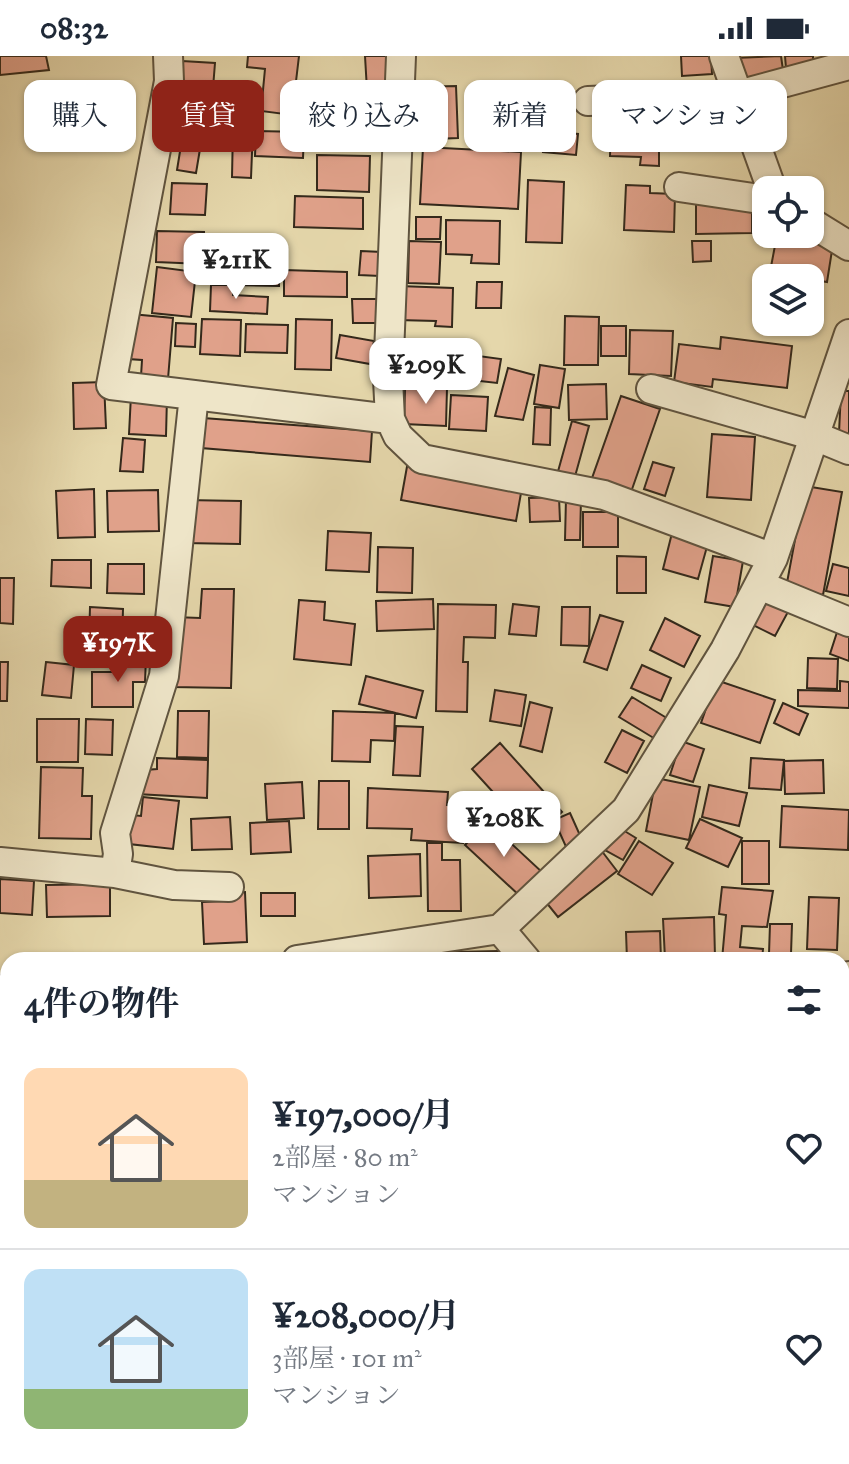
<!DOCTYPE html>
<html lang="ja">
<head>
<meta charset="utf-8">
<style>
  body { margin:0; font-family:"IM FELL Great Primer","Noto Serif JP",serif; background:#f2f2f3; color:#1f2937; height:100vh; display:flex; flex-direction:column; font-size:30px; white-space:nowrap }
  * { box-sizing:border-box; margin:0 }
  p { font-size:26px; color:#747a83 }
  .icon { flex:none; width:44px; height:44px; fill:none; stroke:currentColor; stroke-width:2; stroke-linecap:round; stroke-linejoin:round }
  .map { position:relative; flex:1; overflow:hidden }
  .details { position:absolute; left:0px; top:896px; width:850px; height:512px; display:flex; flex-direction:column; background:#fff; border-radius:24px 24px 0 0; box-shadow:0 2px 6px #0004 }
  .details>* { flex:none }
  .top-card { position:absolute; left:24px; top:24px; width:802px; height:72px; display:flex; gap:16px }
  .tools { position:absolute; left:752px; top:120px; display:grid; gap:16px }
  .tools a { display:grid; place-items:center; width:72px; height:72px; border-radius:16px; background:#fff; box-shadow:0 2px 6px #0004; font-size:40px }
  .price { position:absolute; translate:-50% -68px; padding:0 18px; border-radius:16px; background:#fff; color:#222; font-size:26px; line-height:52px; filter:drop-shadow(0 2px 4px #0008) }
  .price::after { content:''; position:absolute; left:50%; top:48px; width:24px; height:18px; margin-left:-12px; background:inherit; clip-path:polygon(0 0,100% 0,50% 100%) }
  .price.selected { background:#8f2418; color:#fff }
  ul { padding:0; list-style:none }
  li { display:flex; align-items:center; gap:24px; height:200px; padding:0 24px }
  li+li { border-top:2px solid #e0e1e3 }
  li span { display:grid; place-items:center; flex:none; width:224px; height:160px; border-radius:16px; color:#555 }
  li>.icon { margin-inline-start:auto }
  span .icon { width:96px; height:96px; fill:#fffc; stroke-width:1 }
  li b { font-size:34px }
  h2 { display:flex; justify-content:space-between; align-items:center; height:96px; padding:0 24px; font-size:34px }
  .pill { padding:0 28px; border-radius:16px; background:#fff; box-shadow:0 2px 6px #0004; font-size:28px; line-height:72px }
  .pill.selected { background:#8f2418; color:#fff }
  .status { display:flex; justify-content:space-between; align-items:center; height:56px; padding:0 40px; background:#fff; direction:ltr }
  .status svg { height:22px; fill:currentColor }
  .map>svg:first-child { display:block }
</style>
</head>
<body>
<div class="status"><b>08:32</b><svg viewBox="0 0 49 12"><path d="M0 12V9h3v3zM5 12V6h3v6zM10 12V3h3v9zM15 12V0h3v12zM26 1h20v11H26zM47 4h2v5h-2z"/></svg></div>
<div class="map">
<svg width="849" height="1408" viewBox="0 0 849 1408">
  <rect width="100%" height="100%" fill="#e5d7ab"/>
  <filter id="stains"><feTurbulence type="fractalNoise" baseFrequency=".0025" numOctaves="4"/><feColorMatrix values="0 0 0 0 .2 0 0 0 0 .09 0 0 0 0 .02 0 0 0 .5 -.17"/></filter>
  <radialGradient id="worn" r=".72"><stop offset=".6" stop-color="#630" stop-opacity="0"/><stop offset="1" stop-color="#630" stop-opacity=".3"/></radialGradient>
  <path fill="#b7be87" stroke="#767451" stroke-width="2" d="M645,1400H743L746,1408H644Z"/>
  <path fill="#e0a18a" stroke="#34291b" stroke-width="2" d="M0,0H46L49,14L0,19Z
    M248,0H299L292,59L261,55L265,13L247,11Z
    M365,0H388L389,34H367Z
    M681,0H711L712,18L682,20Z
    M781,0L784,21L738,26L735,2Z
    M785,0H813V10L786,12Z
    M182,5L215,7L213,32L180,31Z
    M456,30L458,82L410,84L408,31Z
    M326,36L377,37L376,92L324,90Z
    M172,48L211,49V74L171,73Z
    M685,49L684,87H659V110L640,109L641,101L610,100L611,69H617V50Z
    M233,72H253L251,122L232,121Z
    M256,75L304,76L303,102L255,100Z
    M545,75L578,78L576,99L543,96Z
    M183,77L202,81L196,117L177,114Z
    M423,91L521,96L518,153L420,148Z
    M317,99L370,100L369,136L317,134Z
    M528,124L564,126L562,187L526,186Z
    M172,127L207,128L205,159L170,158Z
    M626,129L650,130V137L675,138L674,176L624,174Z
    M295,140L363,142V173L294,171Z
    M696,146H752V177L696,178Z
    M416,161H441L440,183H416Z
    M446,164L500,165L499,208L471,207L472,199L446,198Z
    M157,175L204,176L203,208L156,206Z
    M777,179L833,188L827,226L770,216Z
    M409,185L441,186L439,228L408,227Z
    M692,185H711V205L693,206Z
    M216,193H279V230L233,229L234,222L216,221Z
    M361,195L382,196L380,220L359,219Z
    M157,211L196,216L191,261L152,257Z
    M284,214L347,216V241L284,240Z
    M477,226H502L501,252H476Z
    M211,229H233V239L268,241L267,258L210,255Z
    M399,230L453,232L452,271L435,270L436,265L398,264Z
    M352,243H377L378,267H353Z
    M131,258L173,262L168,323L141,320L142,304L128,303Z
    M565,260L599,261L598,309H564Z
    M202,263L241,264L240,300L200,298Z
    M296,263L332,264L331,314L295,313Z
    M176,267L196,268L195,291L175,290Z
    M246,268L288,269L287,297L245,296Z
    M601,270H626V300H601Z
    M630,274L673,275L671,320L629,318Z
    M340,279L374,285L370,308L336,302Z
    M721,281L792,290L787,332L713,323L712,331L674,326L679,288L720,293Z
    M401,283L417,285L414,306L398,305Z
    M426,284L454,289L449,315L421,309Z
    M456,297L501,303L497,327L454,322Z
    M540,309L565,313L559,352L534,348Z
    M508,312L534,319L523,364L495,360Z
    M104,326L106,372L74,373L73,327Z
    M606,328L607,363L569,364L568,329Z
    M405,331L447,332L446,370L404,368Z
    M841,335H849V378L839,377Z
    M131,339L167,341L166,380L129,378Z
    M451,339L488,341L486,375L449,373Z
    M621,340L660,353L630,439L591,425Z
    M535,351L551,352L550,389L533,388Z
    M203,362L372,375L370,406L201,392Z
    M572,365L589,370L574,424L557,419Z
    M712,378L755,381L751,444L707,441Z
    M123,382L145,384L143,416L120,415Z
    M408,405L523,426L516,465L401,444Z
    M653,406L674,412L665,440L644,433Z
    M805,430L842,436L823,539L786,532Z
    M94,433L95,481L58,482L56,435Z
    M158,434L159,475L108,476L107,435Z
    M559,441L560,465L530,466L529,442Z
    M566,442L581,443L580,484H565Z
    M185,444L241,445L240,488L184,487Z
    M583,456H618V491H583Z
    M328,475L371,477L369,516L326,514Z
    M672,477L708,487L698,523L663,513Z
    M378,491L413,492L412,537L377,536Z
    M617,500L646,501V537H617Z
    M713,500L743,505L735,551L705,546Z
    M52,504H91V532L51,530Z
    M108,508H144V538L107,537Z
    M833,508L849,512V540L826,535Z
    M0,522H14L13,568L0,567Z
    M202,533H234L231,632L172,631L174,561L200,562Z
    M764,542L789,554L775,580L751,568Z
    M433,543L434,573L377,575L376,545Z
    M299,544L325,546L324,564L355,568L351,609L294,603Z
    M438,548L496,549L495,582L464,581L463,606H468L467,656L436,655Z
    M513,548L539,551L536,580L509,578Z
    M90,551L123,553L122,588L89,586Z
    M562,551H590L589,590L561,589Z
    M600,559L623,566L607,614L584,606Z
    M665,562L700,580L684,611L650,594Z
    M130,566H152L151,601H129Z
    M839,570L849,574V605L830,598Z
    M120,601H146L145,626H133V651H92V616H119Z
    M808,602L838,603L837,633L807,632Z
    M0,606H8L7,645H0Z
    M46,606L74,609L71,642L42,639Z
    M642,609L671,622L661,645L631,632Z
    M366,620L423,635L416,662L359,648Z
    M716,624L775,644L760,687L701,667Z
    M840,625L849,626V652L798,650V634L840,635Z
    M495,634L526,639L521,670L490,665Z
    M632,641L670,664L657,684L619,661Z
    M530,646L552,652L542,696L520,690Z
    M783,647L808,658L799,679L774,667Z
    M178,655H209L208,702L177,701Z
    M333,655L395,657L394,685L371,684L370,706L332,705Z
    M37,663H79L78,706H37Z
    M86,663L113,664L112,699L85,698Z
    M396,670L423,671L420,720L393,719Z
    M622,674L644,685L627,717L605,706Z
    M681,685L704,693L693,726L670,719Z
    M500,687L562,756L534,781L472,713Z
    M157,702L208,704L207,742L137,738L145,714L157,713Z
    M751,702L784,704L781,734L749,732Z
    M823,704L824,737L785,738L784,705Z
    M41,711L83,712L82,740H92L91,783L39,782Z
    M656,722L700,731L689,784L646,775Z
    M319,725H349V773H318Z
    M302,726L304,762L267,764L265,728Z
    M709,729L747,737L739,770L702,761Z
    M368,732L448,736L447,749L464,750L463,787L411,784L412,773L367,772Z
    M143,741L179,745L173,793L129,788L132,759L141,760Z
    M782,750L849,754L848,794L780,791Z
    M570,757L583,786L567,793L554,764Z
    M230,761L232,793L192,794L191,763Z
    M700,763L742,782L728,811L686,792Z
    M289,765L291,796L251,798L250,767Z
    M487,765L543,817L521,841L465,789Z
    M618,771L636,782L623,804L605,794Z
    M639,785L673,807L652,839L618,818Z
    M742,785H769V828H742Z
    M427,787H442V804H460L461,855H428Z
    M601,794L617,815L558,861L541,840Z
    M420,798L421,840L369,842L368,800Z
    M0,823L34,825L32,859L0,857Z
    M110,828V860L47,861L46,829Z
    M722,831L773,835L767,871L742,870L740,891L763,893L762,904H722L726,859L719,858Z
    M245,836L247,886L204,888L202,846L223,845V837Z
    M261,837H295V860H261Z
    M809,841L839,842L837,894L807,893Z
    M714,861L715,901L665,903L663,863Z
    M770,868H792L791,898H769Z
    M660,875L661,904H627L626,876Z
    M499,895V904H455V896Z
    M842,946H849V982H842Z
    M0,947H8V985L0,986Z
    M842,1133H849V1184L842,1185Z
    M58,1400H70L71,1408H15Z
    M88,1400H134L135,1408H80L79,1401Z
    M329,1400H375L376,1408H331Z"/>
  <g fill="none" stroke-linecap="round" stroke-linejoin="round">
    <defs>
      <path id="minor" d="M168,0L169,25L111,329L194,339
        M401,0L388,323L390,363L398,380L422,403L604,439L773,502
        M724,0L772,134
        M588,45L738,39L849,9
        M679,131L766,144
        M810,166L849,190
        M651,333L815,380L849,394
        M759,529L849,566
        M0,806L115,817L118,798L115,777L164,620L194,339L390,363
        M115,817L174,829L229,831
        M500,873L626,754L725,594L773,502L849,278
        M297,904L500,873L526,904
        M842,921L849,920
        M0,935L8,932
        M844,1117L849,1118
        M842,1223L849,1224
        M842,1347L849,1348
        M0,1391L8,1390
        M154,1400L155,1408
        M305,1400V1408
        M453,1400L454,1408"/>
    </defs>
    <use href="#minor" stroke="#60543f" stroke-width="32"/>
    <use href="#minor" stroke="#eee5c8" stroke-width="28"/>
  </g>
  <rect width="100%" height="100%" filter="url(#stains)"/>
  <rect width="100%" height="100%" fill="url(#worn)"/>
</svg>
<div class="tools">
<a><svg class="icon" aria-label="locate" viewBox="0 0 24 24"><circle cx="12" cy="12" r="6"/><path d="M12 2v4M12 18v4M2 12h4M18 12h4"/></svg></a>
<a><svg class="icon" aria-label="layers" viewBox="0 0 24 24"><path d="M12 4l9 5-9 5-9-5zM3 14l9 5 9-5"/></svg></a>
</div>
<b class="price" style="left:236px;top:245px">¥211K</b>
<b class="price" style="left:426px;top:350px">¥209K</b>
<b class="price selected" style="left:118px;top:628px">¥197K</b>
<b class="price" style="left:504px;top:803px">¥208K</b>
<div class="top-card">
<a class="pill">購入</a>
<a class="pill selected">賃貸</a>
<a class="pill">絞り込み</a>
<a class="pill">新着</a>
<a class="pill">マンション</a>
</div>
<section class="details">
<h2>4件の物件<svg class="icon" aria-label="filters" viewBox="0 0 24 24"><path d="M4 7h16M4 17h16"/><circle cx="9" cy="7" r="2"/><circle cx="15" cy="17" r="2"/></svg></h2>
<ul>
<li><span style="background:linear-gradient(#ffd9b3 70%,#c2b280 0)"><svg class="icon" aria-label="home" viewBox="0 0 24 24"><path d="M3 11l9-7 9 7M6 9v11h12V9"/></svg></span><div><b>¥197,000/月</b><p>2部屋 · 80 m²</p><p>マンション</p></div><svg class="icon" aria-label="heart" viewBox="0 0 24 24"><path d="M12 20l-8-8c-3-5 5-10 8-4 3-6 11-1 8 4z"/></svg></li>
<li><span style="background:linear-gradient(#bfe0f5 75%,#8fb573 0)"><svg class="icon" aria-label="home" viewBox="0 0 24 24"><path d="M3 11l9-7 9 7M6 9v11h12V9"/></svg></span><div><b>¥208,000/月</b><p>3部屋 · 101 m²</p><p>マンション</p></div><svg class="icon" aria-label="heart" viewBox="0 0 24 24"><path d="M12 20l-8-8c-3-5 5-10 8-4 3-6 11-1 8 4z"/></svg></li>
</ul>
</section>
</div>
</body>
</html>
